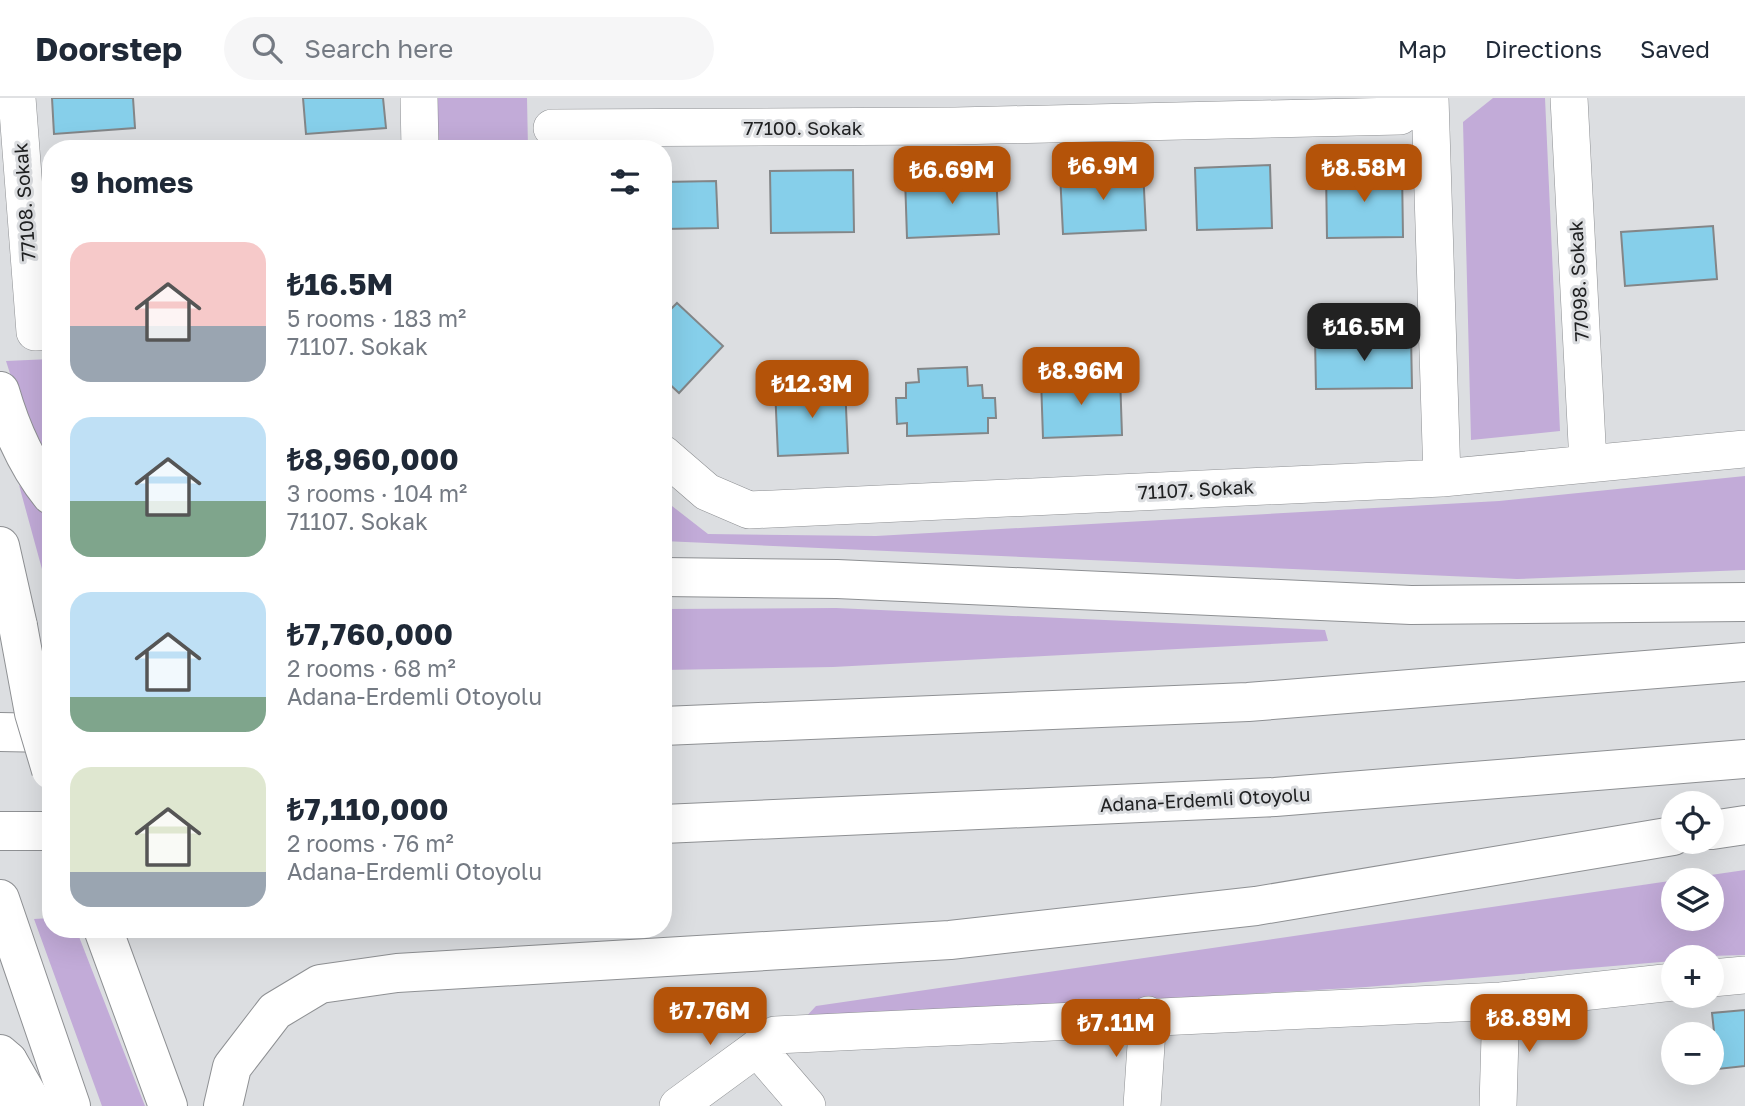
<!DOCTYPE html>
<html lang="en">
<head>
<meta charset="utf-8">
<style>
  body { margin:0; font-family:"Golos Text",sans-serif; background:#f6f6f7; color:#1f2937; height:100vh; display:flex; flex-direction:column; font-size:26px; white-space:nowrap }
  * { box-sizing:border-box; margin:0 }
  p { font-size:23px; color:#747a83 }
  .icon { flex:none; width:38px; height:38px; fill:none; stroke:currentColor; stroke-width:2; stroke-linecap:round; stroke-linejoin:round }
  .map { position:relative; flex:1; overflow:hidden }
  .details { position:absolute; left:42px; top:42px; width:630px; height:798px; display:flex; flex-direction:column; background:#fff; border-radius:28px; box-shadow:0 7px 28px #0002 }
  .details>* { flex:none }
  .tools { position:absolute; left:1661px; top:693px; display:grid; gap:14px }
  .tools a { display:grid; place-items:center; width:63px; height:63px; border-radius:50%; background:#fff; box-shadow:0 7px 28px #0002; font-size:35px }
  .price { position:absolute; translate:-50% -60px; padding:0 16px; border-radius:14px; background:#b45309; color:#fff; font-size:23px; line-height:46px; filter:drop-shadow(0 2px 4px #0008) }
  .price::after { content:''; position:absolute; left:50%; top:42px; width:21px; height:16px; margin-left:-10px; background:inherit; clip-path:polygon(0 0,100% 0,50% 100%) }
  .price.selected { background:#222; color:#fff }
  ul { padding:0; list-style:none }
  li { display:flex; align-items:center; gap:21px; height:175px; padding:0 28px }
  li span { display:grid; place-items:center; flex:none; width:196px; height:140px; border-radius:21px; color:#555 }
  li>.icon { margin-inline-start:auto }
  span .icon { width:84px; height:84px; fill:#fffc; stroke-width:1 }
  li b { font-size:30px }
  h2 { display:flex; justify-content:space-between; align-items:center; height:84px; padding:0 28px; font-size:30px }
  header { display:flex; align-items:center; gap:42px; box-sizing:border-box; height:98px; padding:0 35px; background:#fff; border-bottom:2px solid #e0e1e3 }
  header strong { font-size:33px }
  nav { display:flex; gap:38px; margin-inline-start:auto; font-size:24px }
  .search { width:490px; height:63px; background:#f6f6f7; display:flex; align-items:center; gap:18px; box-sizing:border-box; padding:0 24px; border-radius:38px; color:#747a83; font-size:26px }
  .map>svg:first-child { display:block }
</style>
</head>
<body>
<header>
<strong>Doorstep</strong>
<div class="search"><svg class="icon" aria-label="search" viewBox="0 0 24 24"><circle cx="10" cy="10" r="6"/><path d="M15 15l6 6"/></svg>Search here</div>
<nav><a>Map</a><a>Directions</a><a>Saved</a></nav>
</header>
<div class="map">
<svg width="1745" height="1008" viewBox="0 0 1745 1008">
  <rect width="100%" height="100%" fill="#dcdee1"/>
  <path fill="#c2abd8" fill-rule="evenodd" d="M434,0H527L528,51H436Z
    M1493,0H1545L1560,333L1471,342L1463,24Z
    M51,261V369L26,325L6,263Z
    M1745,378V472L1517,481L663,443V401L708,436L876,438L1499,403Z
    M19,387L51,422V504Z
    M836,510L1325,532L1328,543L833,569L663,572V511Z
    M1745,772V857L1673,859V863L1366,889L803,922L816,908ZM1673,782H1712V821H1673Z
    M51,820V831H76L145,1008H102L34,821Z"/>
  <path fill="#86cfea" stroke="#838688" stroke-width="2" d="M52,0H133L135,30L54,36Z
    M303,0H383L386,30L306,36Z
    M1270,67L1272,130L1197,132L1195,70Z
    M1143,71L1146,132L1063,136L1060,75Z
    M853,72L854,134L771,135L770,73Z
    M1402,72L1403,139L1327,140L1326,73Z
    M996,75L999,136L907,140L905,79Z
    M716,83L718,130L663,131V84Z
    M1713,128L1717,181L1625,188L1621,134Z
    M677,205L723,248L679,295L663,280V219Z
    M1411,238L1412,290L1316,291L1315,240Z
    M967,269L968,288L982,287L983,300H995L996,320H988V335L907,338V325L897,326L896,300H906V285L919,284L918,271Z
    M1120,278L1122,337L1043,340L1041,281Z
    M845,287L848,355L778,358L775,290Z
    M1745,912V968L1718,971L1712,915Z"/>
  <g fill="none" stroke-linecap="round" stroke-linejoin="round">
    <defs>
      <path id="minor" d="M17,0L35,234L51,233
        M419,0L420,51
        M1430,0L1442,380
        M1569,0L1588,365
        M552,30L955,28L1400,18L1425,0
        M663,356L707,394L749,412L1442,380L1745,351
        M1712,880L1745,877
        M757,950L807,1008
        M678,1008L775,937L1501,903L1673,884
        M1142,1008L1148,917
        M1498,1008L1501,903"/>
      <path id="major" d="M0,448L18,528
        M0,801L71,1008
        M103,831L168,1008
        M0,995L8,963"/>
      <path id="highway" d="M0,293C11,331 26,366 51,397
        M663,479L837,481L1411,507L1745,504
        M663,628L1248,604L1745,564
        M0,634L51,635
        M663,726L1275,699L1745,661
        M1712,732L1745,727
        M0,733H51
        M0,956L8,963L34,1008
        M223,1008L232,969L275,913L320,886L397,875L950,842L1256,808L1673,738"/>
    </defs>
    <use href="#minor" stroke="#8e9093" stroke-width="38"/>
    <use href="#major" stroke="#8e9093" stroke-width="40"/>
    <use href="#highway" stroke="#8e9093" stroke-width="40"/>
    <use href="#minor" stroke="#fff" stroke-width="37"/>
    <use href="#major" stroke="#fff" stroke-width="38"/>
    <use href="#highway" stroke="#fff" stroke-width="38"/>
    <defs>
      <path id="major-bridge" d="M18,528L34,615L51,672"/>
    </defs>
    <use href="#major-bridge" stroke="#8e9093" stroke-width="40" stroke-linecap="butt"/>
    <use href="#major-bridge" stroke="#fff" stroke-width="38"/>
  </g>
  <g text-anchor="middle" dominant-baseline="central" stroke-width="6" stroke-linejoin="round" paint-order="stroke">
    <g font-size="19" fill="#202122" stroke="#dcdee1">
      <text x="803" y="29">77100. Sokak</text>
      <text transform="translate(24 104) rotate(-94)">77108. Sokak</text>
      <text transform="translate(1578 183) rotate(-93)">77098. Sokak</text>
      <text transform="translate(1196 391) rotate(-3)">71107. Sokak</text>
      <text transform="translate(1205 701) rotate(-3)">Adana-Erdemli Otoyolu</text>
    </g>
  </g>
</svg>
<div class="tools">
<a><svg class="icon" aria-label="locate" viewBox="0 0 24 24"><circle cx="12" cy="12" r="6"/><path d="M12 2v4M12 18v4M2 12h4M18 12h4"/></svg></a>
<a><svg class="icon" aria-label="layers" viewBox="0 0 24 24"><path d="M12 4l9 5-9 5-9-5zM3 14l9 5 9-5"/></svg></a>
<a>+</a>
<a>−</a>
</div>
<b class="price" style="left:1103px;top:104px">₺6.9M</b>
<b class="price" style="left:1364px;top:106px">₺8.58M</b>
<b class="price" style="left:952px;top:108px">₺6.69M</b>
<b class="price selected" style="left:1364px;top:265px">₺16.5M</b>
<b class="price" style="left:1081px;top:309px">₺8.96M</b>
<b class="price" style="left:812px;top:322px">₺12.3M</b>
<b class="price" style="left:710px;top:949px">₺7.76M</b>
<b class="price" style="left:1529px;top:956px">₺8.89M</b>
<b class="price" style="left:1116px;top:961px">₺7.11M</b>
<section class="details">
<h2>9 homes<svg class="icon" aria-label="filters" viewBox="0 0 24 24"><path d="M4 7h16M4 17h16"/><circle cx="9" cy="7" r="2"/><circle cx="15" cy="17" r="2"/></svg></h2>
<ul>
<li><span style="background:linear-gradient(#f6c9c9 60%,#9aa5b1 0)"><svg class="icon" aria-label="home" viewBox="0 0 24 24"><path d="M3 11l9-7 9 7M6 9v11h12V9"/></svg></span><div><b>₺16.5M</b><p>5 rooms · 183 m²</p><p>71107. Sokak</p></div></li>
<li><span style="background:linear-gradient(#bfe0f5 60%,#7fa58c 0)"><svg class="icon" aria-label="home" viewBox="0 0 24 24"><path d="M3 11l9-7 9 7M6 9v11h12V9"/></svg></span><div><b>₺8,960,000</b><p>3 rooms · 104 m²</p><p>71107. Sokak</p></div></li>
<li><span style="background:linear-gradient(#bfe0f5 75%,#7fa58c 0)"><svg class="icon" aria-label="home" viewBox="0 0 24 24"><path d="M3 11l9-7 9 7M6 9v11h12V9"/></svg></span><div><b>₺7,760,000</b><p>2 rooms · 68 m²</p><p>Adana-Erdemli Otoyolu</p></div></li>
<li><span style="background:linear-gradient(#dfe7d0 75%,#9aa5b1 0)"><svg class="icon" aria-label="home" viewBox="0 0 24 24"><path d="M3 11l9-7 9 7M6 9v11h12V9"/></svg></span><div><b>₺7,110,000</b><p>2 rooms · 76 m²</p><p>Adana-Erdemli Otoyolu</p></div></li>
</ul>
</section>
</div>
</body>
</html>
